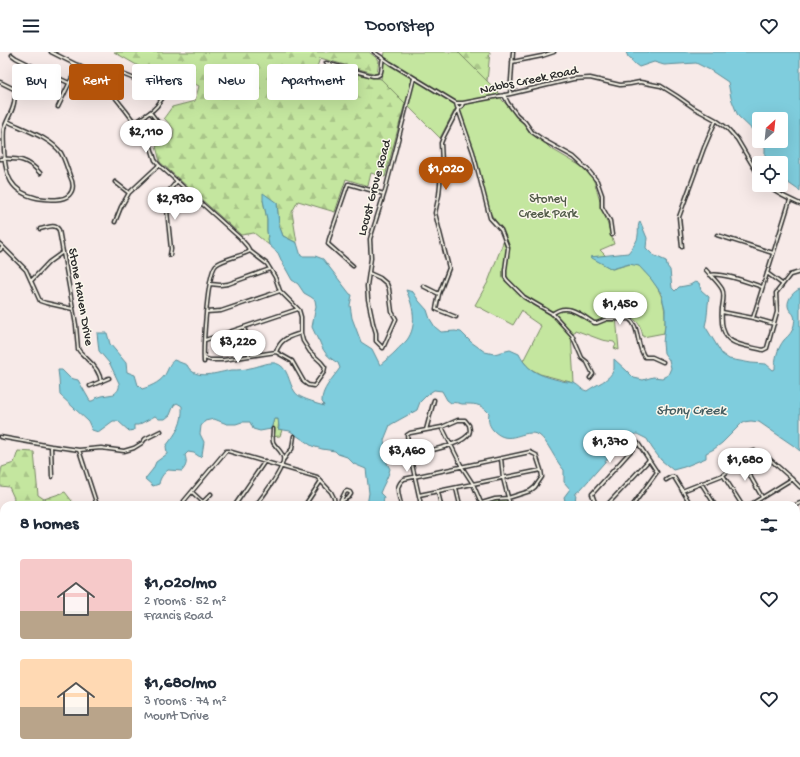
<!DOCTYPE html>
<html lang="en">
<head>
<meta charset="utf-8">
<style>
  body { margin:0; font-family:"Gochi Hand",sans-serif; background:#f2f2f3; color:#1f2937; height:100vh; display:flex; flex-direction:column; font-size:15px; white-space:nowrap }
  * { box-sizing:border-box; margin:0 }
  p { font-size:13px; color:#747a83 }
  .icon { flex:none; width:22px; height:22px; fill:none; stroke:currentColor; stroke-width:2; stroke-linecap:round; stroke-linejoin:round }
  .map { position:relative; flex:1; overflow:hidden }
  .side { position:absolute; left:0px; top:449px; width:800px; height:256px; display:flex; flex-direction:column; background:#fff; border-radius:12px 12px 0 0; box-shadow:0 4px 16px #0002 }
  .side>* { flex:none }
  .banner { position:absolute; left:12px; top:12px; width:400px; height:36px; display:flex; gap:8px }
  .needle { width:26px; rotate:27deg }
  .fabs { position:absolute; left:752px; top:60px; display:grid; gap:8px }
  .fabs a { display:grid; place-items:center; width:36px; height:36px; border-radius:4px; background:#fff; box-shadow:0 4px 16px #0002; font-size:20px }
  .price { position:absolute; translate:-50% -34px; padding:0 9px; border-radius:14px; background:#fff; color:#222; font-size:13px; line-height:26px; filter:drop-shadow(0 1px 2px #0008) }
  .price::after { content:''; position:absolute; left:50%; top:24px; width:12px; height:9px; margin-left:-6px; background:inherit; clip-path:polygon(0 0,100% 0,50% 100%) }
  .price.active { background:#b45309; color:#fff }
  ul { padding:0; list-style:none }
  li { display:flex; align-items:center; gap:12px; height:100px; padding:0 20px }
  li span { display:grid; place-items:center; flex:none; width:112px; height:80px; border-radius:4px; color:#555 }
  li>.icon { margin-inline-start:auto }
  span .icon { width:48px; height:48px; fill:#fffc; stroke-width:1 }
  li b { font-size:17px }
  h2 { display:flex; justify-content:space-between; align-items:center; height:48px; padding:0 20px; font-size:17px }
  .pill { padding:0 14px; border-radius:4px; background:#fff; box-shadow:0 4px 16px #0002; font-size:14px; line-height:36px }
  .pill.active { background:#b45309; color:#fff }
  header { display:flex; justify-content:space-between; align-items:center; height:52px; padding:0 20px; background:#fff; font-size:18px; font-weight:600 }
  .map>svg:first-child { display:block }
</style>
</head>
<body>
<header><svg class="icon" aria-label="menu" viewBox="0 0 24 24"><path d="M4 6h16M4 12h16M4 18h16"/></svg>Doorstep<svg class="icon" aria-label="heart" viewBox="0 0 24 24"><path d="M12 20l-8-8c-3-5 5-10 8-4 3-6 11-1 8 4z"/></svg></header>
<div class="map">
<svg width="800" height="705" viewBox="0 0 800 705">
  <defs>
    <pattern id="forest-firs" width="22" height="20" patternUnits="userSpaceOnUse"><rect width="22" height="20" fill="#c4e69f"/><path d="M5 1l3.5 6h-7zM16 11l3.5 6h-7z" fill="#a9c589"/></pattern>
  </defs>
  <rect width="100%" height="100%" fill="#f7eae8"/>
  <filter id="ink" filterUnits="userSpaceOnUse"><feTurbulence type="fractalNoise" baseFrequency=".025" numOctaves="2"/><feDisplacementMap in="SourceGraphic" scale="8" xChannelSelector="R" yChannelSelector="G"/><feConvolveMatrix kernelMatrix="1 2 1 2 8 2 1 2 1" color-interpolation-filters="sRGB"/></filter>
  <g filter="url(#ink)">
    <path fill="#f2dbe3" d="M676,701H753L749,705H681Z"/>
    <path fill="url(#forest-firs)" stroke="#788865" d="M114,0H369L379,8L377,22L320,6L314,24L354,35L357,21L381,27L405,51L385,125L371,121L368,134L346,127L335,160L298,149L292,160L297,191L283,184L279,173L277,151L263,148L267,167V179L269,193L254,181L241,183L160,110L156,94L173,87L174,77L164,66L172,55L195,49L199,34L177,23L161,27Z
      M458,0H490L487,29Z
      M18,399L34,400L38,443L44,447L65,440L75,453H12L14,446L9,435L0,434V424L2,415L14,411Z
      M0,468H4V570L1,571L0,567Z
      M0,638L4,639V655H0Z
      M69,701C81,701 100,698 111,705H68Z"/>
    <path fill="#c4e69f" stroke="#788865" d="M385,0H458L500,42L502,48L550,96L591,120L614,192L600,198L606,204L591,205L612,217C620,216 631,209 639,214C642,216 645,221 648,223C664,241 667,258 664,281L643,285C640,268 633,263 616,264L619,298L614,296L616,293L614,290L602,288L575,278L573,282H571L574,331L540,322L529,316L523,309L541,274L525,263L522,258L513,273L475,253L488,230L504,188L502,178L486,155L480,126L458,58L455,57L440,86L381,27Z
      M274,367H279L278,377L282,378L280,384L270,385L272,379L271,377Z
      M508,447L510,453H488L491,450Z
      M642,701H676L681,705H643Z
      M680,701H710L706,705H684Z
      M711,701H732L733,702L730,705H707Z
      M753,701H788L785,705H749Z"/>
    <path fill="#7fcddd" stroke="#5d8c96" d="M626,0H800V139L781,126V111H765V93L763,89H781V67H759V84L738,64L731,46L728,30L710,18L696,11L664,13L654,10L639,15L631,9L632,7L628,5Z
      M263,141L277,151L279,173L283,184L297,191L301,204H315L323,207L350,242L352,243L350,253L352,266L361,290L372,297L380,313C385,309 391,304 396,299C399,295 404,292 407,288C418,273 413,253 406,238L413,240L419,249L427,258L430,267L435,275L441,280L455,279L461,280L471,290L485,300L494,302L510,298L519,302C528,321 543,324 562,329C566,330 571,330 574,331C580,334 581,338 587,339C596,332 610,329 614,317C614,314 614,310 614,307L626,318L634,326L643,328L653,325L662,326L668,323L671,316L669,308L664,301L663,291L665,273V257L661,241L651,227L639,214L629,212L612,217L590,205L628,201C632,196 638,189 638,183C639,177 637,175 640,169L647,186L646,196L653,203L666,209L667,214L670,218L672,236L675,239L679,235L690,233L695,230L699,231L701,238L709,245C707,256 708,264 705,274L722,302L729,307L751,311L766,312L773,318L775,317C775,307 777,297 784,288C789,283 792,281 794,273C797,259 789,262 788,254C787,247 794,239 800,237V399L794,394L759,370L751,369L743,370L722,391L714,397L706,401V406L684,415L673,418L661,408L652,396L647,387L637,382L631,383L611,403L581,437L576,441L575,453H566L564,445L570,437L564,430V418C556,410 547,388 539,383C523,375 510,396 493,378C488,372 488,367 489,361C480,351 474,352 462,352C458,351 455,350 451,351L447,348L442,339L434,338L428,342L420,350L417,358L390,373L384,388L386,401L389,406L387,411L390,417C388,426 383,433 380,441L384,445L383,453H367L369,441L366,417L354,412L347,405L338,402L335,399L322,397L312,394L290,379L278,377L279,375L278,367H274L271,377L260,379L253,377L250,370H242L236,372H227L214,367L205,369L201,374L200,382L204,390L202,403L200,405L194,401L188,400L185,403C187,410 187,413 182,419L168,418C163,422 160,426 159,432L153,434L145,427L153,417L156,410L167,402L166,394C177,380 183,372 182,354L177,351L174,353L170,363L165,367H159L155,364L138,373H134V378L129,379L118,369H113L98,380L92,378L88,369L60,343L59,326L58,318H62L70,326L78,328L90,349H92L96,347V346L102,344L114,342C118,339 120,336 119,331L110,312L99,299L97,281H107L110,292L126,311L127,320L135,323L138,333L142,337C152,334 163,329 167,319C170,313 169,312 174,308L187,313C195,330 218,320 232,318C238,318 244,318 250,316C258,315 267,310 275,311C289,314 288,331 295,340C298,345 308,348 314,350V351L324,354L323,351L322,350C321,338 333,326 340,316L338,311C327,305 323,299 319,288H318L312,275L316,254L315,248L311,245L304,241L298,232L292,228L282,210L278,201L269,193L267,179V167L263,148Z"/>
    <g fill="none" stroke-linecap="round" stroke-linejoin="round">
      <defs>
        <path id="street" d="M51,0L95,22L102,29L126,59L135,71L151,95L155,108L159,113L240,186L247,194L250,199L267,212L275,225L280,239L299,258L301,265V281L303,289L310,300L321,310L325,315L324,320L314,334L308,333L304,330L292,309L276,300L223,308H210L204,306
          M374,0L390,11L456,51H463L510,42L573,27L590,26L620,33L630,32L640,30L661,34L677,44L694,56L716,68L727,76L737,87L759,124
          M12,3L16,6L28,12L69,31
          M512,10L542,4L554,0
          M326,11L373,24C385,25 380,14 383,6
          M120,21L137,28L163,44
          M0,30L16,38
          M510,42L513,0
          M504,43L508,51L517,63L525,70L532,80L545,89L574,105L588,118L597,129L602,143V155L610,169L612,183
          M463,51L462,54L458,57L473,100L490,166L501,178L508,196L505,218V225L507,228L524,245L553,262L572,283L582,306L587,310L593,322L590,326
          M58,55L78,13
          M150,60L160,73
          M7,69C23,77 51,86 61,101C65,108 67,116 70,124C73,130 75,137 69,143C62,150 46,147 37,146C10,140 5,123 4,98C4,92 3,84 4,77C6,69 11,62 13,55C15,50 14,45 16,40C18,30 24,21 28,12
          M135,71L153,58L157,54L168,38H176
          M0,107C18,106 28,107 40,121
          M115,130L129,141
          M767,133C773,140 791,148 800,152
          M115,170L121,155L129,141L159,113
          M40,177C46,176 55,171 59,178L76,273L78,297C80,301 84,303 87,307C94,313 100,320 101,330
          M717,183L773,201
          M0,192L26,218L40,249L46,251L73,257
          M682,195L679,165L704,96L716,68
          M0,198L3,195
          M170,203L171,197L166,149L168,140L177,129
          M353,214L328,192L329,187L348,132H349L384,142
          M706,218C711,224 718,230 722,237C725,242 723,250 722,256C719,292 733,291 763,298L767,296L777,260L776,241L790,223L800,220
          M369,221L380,226L387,232L389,237L392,260L396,267L383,296L376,289V281L373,271L368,247L367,234L371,206L370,187L385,139L414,26
          M767,221L782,232
          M710,223C722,220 750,231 762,235
          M31,229L49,210L63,200
          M210,232L220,233L228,232L270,217
          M423,234L439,242
          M206,260L221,259L280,239
          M722,260L753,266L774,272
          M552,262C567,250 580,262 594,271H597L607,267H629C640,274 636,295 645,305H652L663,310
          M456,265L436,257L439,242L449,216L435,161L439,143L442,111L441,91L443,86L458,57L457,55L456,51
          M753,266L790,148
          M244,276L248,286L249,303
          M205,288L298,257
          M276,300C281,286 289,285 301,281
          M204,310C203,295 207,222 216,213C222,207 242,204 250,199
          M90,334L109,326
          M442,375L462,415L473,432L482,453
          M426,378L434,348
          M0,385L51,394L79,398L101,396L124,399L134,396L142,391L145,387L161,379
          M51,394L52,425
          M79,398L96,450
          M410,403C424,400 458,394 467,384C471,381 470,377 469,373L465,368H458L442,375L410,381L407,383L410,403L421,453
          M501,406L503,426L510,453
          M284,407L289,400L292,397L294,384
          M741,408L762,445
          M723,423L742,453
          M666,428L671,425H674L691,453
          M701,431L715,453
          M456,436L460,453
          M682,439L723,423L735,414L743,405L750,400L755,399L764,402L792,427L800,435
          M192,440L206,453
          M438,440L441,453
          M419,443L541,418
          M184,449L226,399H228L317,425L331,440L334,446L335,453
          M203,450L211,442
          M235,453L265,409
          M256,453C263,444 286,415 283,405C282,399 275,395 273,390C272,386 273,381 273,377
          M305,453L321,429
          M335,453L338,452L340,450L349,445L351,442L350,440L347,439L345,440L340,450
          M401,453C399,442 394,435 404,427L530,400L536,403L541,418L542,425L535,435L530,439L508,446L495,447L482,451
          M596,453L592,442L638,391L657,420L633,453
          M607,453L649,408
          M750,453L792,427
          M796,453L800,451
          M796,477L800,474
          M796,516L799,510L800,501
          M798,545L800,543
          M796,590L800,592
          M0,592L4,593
          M0,612H4
          M0,635L4,636
          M0,699L4,677
          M113,701L117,705
          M168,701V705
          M527,701V705
          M546,701L547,705
          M30,705V701
          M49,705L50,701
          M123,705V701
          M149,705V701
          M334,705V701
          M587,705L588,701
          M611,705V701"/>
        <path id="secondary" d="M191,705L193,701
          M272,705V701"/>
        <path id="primary" d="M799,680L800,681
          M796,699L800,695
          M791,705L794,701"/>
      </defs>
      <use href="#street" stroke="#2b2b2b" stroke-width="5"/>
      <use href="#secondary" stroke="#2b2b2b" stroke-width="6"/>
      <use href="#primary" stroke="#2b2b2b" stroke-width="7"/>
      <use href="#street" stroke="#fbf7ec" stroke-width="2"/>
      <use href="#secondary" stroke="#fbf7ec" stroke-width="3.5"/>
      <use href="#primary" stroke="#f8deab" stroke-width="4"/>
    </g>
  </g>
  <g text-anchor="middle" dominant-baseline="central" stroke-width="3" stroke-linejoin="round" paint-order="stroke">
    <g font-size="13" fill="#2b2b2b" stroke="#fbf7ec">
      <text transform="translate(529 29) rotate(-12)">Nabbs Creek Road</text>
      <text transform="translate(375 136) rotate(-75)">Locust Grove Road</text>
      <text transform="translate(80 245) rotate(80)">Stone Haven Drive</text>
    </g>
    <g font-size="13" fill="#515a48" stroke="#fbf7ec">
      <text x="548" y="147">Stoney<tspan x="548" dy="15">Creek Park</tspan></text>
    </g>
    <g font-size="14" font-style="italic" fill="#445c60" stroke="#fbf7ec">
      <text x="691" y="359">Stony Creek</text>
    </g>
  </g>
</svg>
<div class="fabs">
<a><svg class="needle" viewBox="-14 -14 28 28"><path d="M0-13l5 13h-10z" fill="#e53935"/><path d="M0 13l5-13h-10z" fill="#747a83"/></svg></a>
<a><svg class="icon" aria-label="locate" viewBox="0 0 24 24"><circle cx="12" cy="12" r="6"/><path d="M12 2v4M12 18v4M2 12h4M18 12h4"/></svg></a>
</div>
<b class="price" style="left:146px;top:102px">$2,110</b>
<b class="price active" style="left:446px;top:139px">$1,020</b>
<b class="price" style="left:175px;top:169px">$2,930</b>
<b class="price" style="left:620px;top:274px">$1,450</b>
<b class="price" style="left:238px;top:312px">$3,220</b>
<b class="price" style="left:610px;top:412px">$1,370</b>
<b class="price" style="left:407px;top:421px">$3,460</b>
<b class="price" style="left:745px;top:430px">$1,680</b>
<div class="banner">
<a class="pill">Buy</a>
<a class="pill active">Rent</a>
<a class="pill">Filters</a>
<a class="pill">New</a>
<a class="pill">Apartment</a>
</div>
<section class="side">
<h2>8 homes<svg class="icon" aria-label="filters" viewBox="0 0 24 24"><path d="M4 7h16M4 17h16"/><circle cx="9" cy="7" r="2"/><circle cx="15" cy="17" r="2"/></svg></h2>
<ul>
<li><span style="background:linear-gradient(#f6c9c9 65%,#b9a48a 0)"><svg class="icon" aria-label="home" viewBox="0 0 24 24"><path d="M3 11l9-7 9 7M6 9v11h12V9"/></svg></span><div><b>$1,020/mo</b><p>2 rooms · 52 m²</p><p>Francis Road</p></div><svg class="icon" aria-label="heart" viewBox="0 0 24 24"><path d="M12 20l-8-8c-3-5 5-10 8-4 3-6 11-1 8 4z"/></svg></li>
<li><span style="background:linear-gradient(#ffd9b3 60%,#b9a48a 0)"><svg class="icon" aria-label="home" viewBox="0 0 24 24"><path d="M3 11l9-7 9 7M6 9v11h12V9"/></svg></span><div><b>$1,680/mo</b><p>3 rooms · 74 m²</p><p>Mount Drive</p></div><svg class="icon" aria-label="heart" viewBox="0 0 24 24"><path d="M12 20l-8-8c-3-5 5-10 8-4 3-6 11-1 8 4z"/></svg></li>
</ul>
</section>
</div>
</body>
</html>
